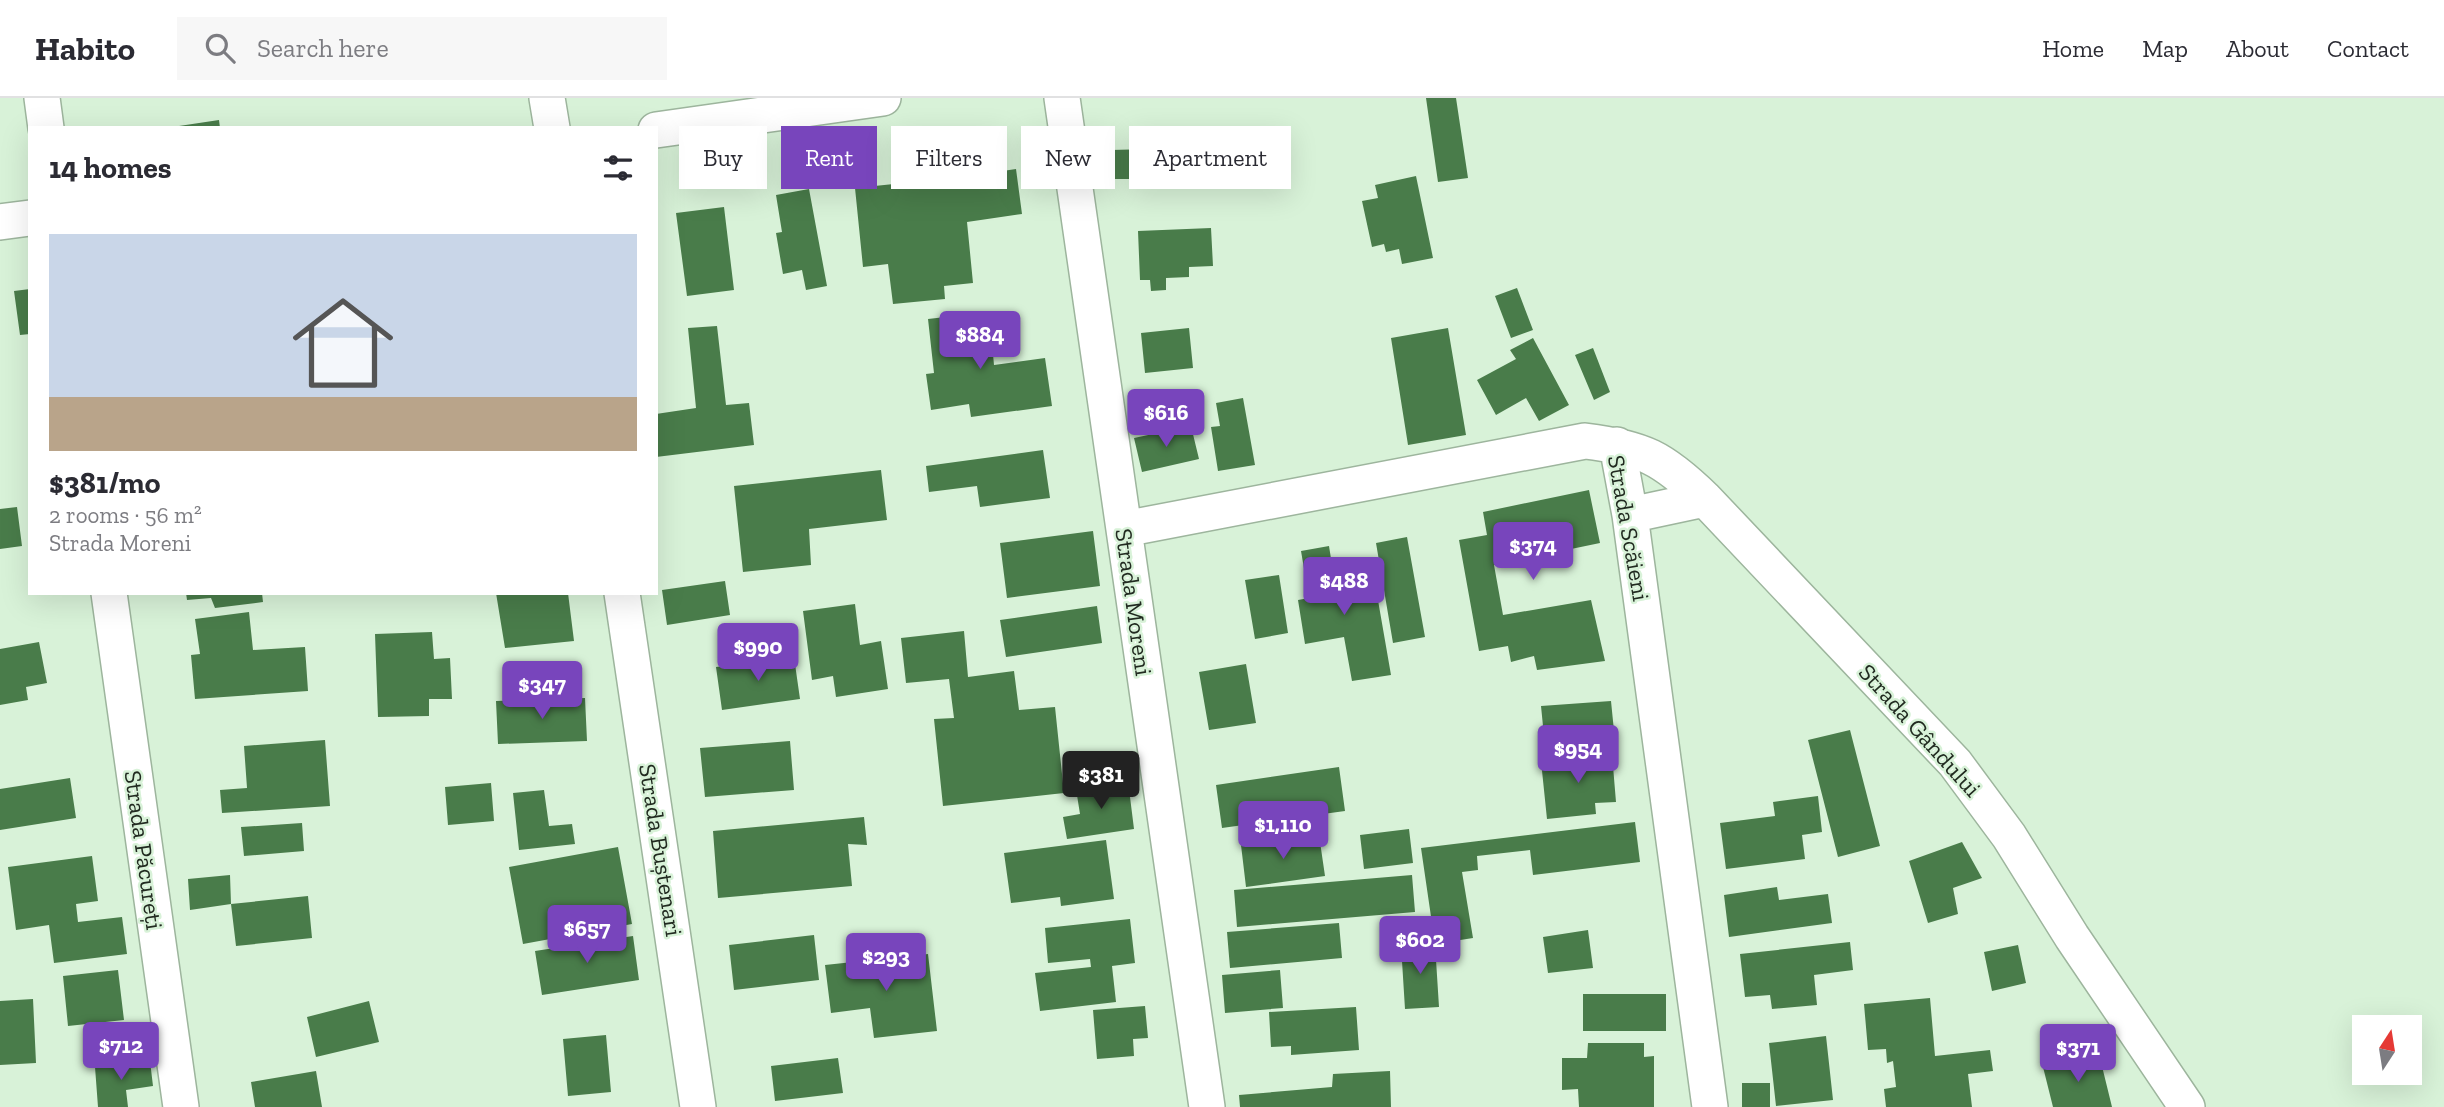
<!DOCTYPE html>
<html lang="en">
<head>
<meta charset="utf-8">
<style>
  body { margin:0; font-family:"Zilla Slab",serif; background:#f7f7f7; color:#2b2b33; height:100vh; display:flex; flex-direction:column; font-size:26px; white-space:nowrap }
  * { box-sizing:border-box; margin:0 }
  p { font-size:23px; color:#7c7c81 }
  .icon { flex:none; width:38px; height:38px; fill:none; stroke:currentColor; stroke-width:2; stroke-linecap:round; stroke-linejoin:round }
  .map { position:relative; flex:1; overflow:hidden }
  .side { position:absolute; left:28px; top:28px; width:630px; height:469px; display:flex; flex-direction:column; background:#fff; border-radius:0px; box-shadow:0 7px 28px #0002 }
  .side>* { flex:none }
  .top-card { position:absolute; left:679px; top:28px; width:665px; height:63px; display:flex; gap:14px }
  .needle { width:46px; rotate:12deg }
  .controls { position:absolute; left:2352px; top:917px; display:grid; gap:14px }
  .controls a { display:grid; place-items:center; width:70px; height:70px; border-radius:0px; background:#fff; box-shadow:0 7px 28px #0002; font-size:35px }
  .price { position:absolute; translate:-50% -60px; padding:0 16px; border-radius:7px; background:#7845bc; color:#fff; font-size:23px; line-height:46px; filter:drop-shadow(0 2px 4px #0008) }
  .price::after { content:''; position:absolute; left:50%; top:42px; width:21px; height:16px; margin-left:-10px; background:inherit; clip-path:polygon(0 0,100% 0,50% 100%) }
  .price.on { background:#222; color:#fff }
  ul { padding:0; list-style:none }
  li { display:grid; align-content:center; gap:14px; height:371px; padding:0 21px }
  li span { display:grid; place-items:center; height:217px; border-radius:0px; color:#555 }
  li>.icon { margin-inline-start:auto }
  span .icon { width:126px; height:126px; fill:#fffc; stroke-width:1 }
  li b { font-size:30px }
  h2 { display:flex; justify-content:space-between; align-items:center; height:84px; padding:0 21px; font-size:30px }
  .pill { padding:0 24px; border-radius:0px; background:#fff; box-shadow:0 7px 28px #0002; font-size:24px; line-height:63px }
  .pill.on { background:#7845bc; color:#fff }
  header { display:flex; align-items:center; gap:42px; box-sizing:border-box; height:98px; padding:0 35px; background:#fff; border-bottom:2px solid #e1e1e2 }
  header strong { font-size:33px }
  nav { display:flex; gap:38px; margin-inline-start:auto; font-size:24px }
  .search { width:490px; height:63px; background:#f7f7f7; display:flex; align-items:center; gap:18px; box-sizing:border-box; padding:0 24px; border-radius:0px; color:#7c7c81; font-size:26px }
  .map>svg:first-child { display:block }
</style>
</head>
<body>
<header>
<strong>Habito</strong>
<div class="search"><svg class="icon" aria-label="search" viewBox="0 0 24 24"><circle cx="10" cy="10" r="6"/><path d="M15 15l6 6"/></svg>Search here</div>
<nav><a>Home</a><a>Map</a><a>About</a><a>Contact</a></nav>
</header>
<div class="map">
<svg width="2444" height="1009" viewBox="0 0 2444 1009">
  <rect width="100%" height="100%" fill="#d8f2d8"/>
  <path fill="#497c4a" d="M1426,0H1456L1468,80L1438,84Z
    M219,22L220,30H179V28Z
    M1189,50L1191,90L1149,91V81H1111V52Z
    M1016,71L1022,116L967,124L973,185L944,188L945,201L893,206L888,166L863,169L855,90L962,79Z
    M1416,78L1433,160L1402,166L1399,151L1386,154L1384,146L1372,149L1362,103L1378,100L1375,87Z
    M809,91L827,188L806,192L802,172L783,176L776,135L782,134L776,97Z
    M724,109L734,192L687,198L676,115Z
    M1211,130L1213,168L1189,169V179L1166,180V192L1151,193L1150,182H1140L1138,133Z
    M1517,190L1533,232L1511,240L1495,198Z
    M30,191V236L20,237L14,193Z
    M989,214L994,267L1045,260L1052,308L971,319L969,306L931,312L926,276L934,275L928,221Z
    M717,228L726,307L749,305L754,347L656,359V316L696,310L688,230Z
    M1189,230L1193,270L1145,275L1141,235Z
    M1448,230L1466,337L1408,347L1391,240Z
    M1533,240L1569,307L1539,323L1526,300L1496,317L1477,282L1516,261L1510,252Z
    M1593,250L1610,294L1594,302L1575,257Z
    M1243,300L1255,367L1218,373L1211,329L1220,328L1216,305Z
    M1191,328L1199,361L1142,374L1134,340Z
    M1043,352L1050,400L980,409L977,388L929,394L926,368Z
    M881,372L887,422L809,431L811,467L743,474L734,388Z
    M1589,392L1600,445L1494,467L1503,517L1591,502L1605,563L1537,572L1534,558L1511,564L1508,548L1479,553L1459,442L1487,437L1483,414Z
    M17,409L22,448L0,451V411Z
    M1093,433L1100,488L1007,500L1000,445Z
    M1407,439L1425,539L1393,545L1376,445Z
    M1329,448L1336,492L1375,485L1391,577L1352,583L1344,539L1305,546L1298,502L1309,500L1301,453Z
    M1279,477L1288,535L1255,541L1245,482Z
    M725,483L730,517L667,527L662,492Z
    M186,495H262L263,504L215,510L211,500L187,502Z
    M496,495H568L574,543L505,550Z
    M855,506L860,547L881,543L888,591L836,599L833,578L812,582L803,513Z
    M1097,508L1102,545L1006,559L1000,522Z
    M249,514L253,552L305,549L308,593L195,601L191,557L200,556L195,521Z
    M964,533L968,579L1014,573L1019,612L1055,609L1064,695L943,708L934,621L954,620L949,581L906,585L901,540Z
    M432,534L434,561L450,560L452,601H429V618L378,619L375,536Z
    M39,544L47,585L26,589L28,602L0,607V551Z
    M794,559L800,601L722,612L716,569Z
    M1246,566L1256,625L1209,632L1199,574Z
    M585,600L587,643L498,646L496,603Z
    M1611,603L1615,643L1545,648L1541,608Z
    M1850,632L1880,748L1838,759L1808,642Z
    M325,642L330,708L222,715L220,692L247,690L244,648Z
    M790,643L794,692L705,699L700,650Z
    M1612,656L1616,704L1595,705L1596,716L1547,721L1541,663Z
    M1339,669L1345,713L1222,730L1216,687Z
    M70,680L76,720L0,732V691Z
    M1128,683L1134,731L1067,741L1063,719L1080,716L1076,691Z
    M491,685L494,723L448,727L445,689Z
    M544,692L549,728L572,726L575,746L519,752L513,695Z
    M1818,698L1822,734L1802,737L1805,761L1726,771L1720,725L1775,718L1773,704Z
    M864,719L867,747L848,746L852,788L718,800L713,733Z
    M1635,724L1640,764L1533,777L1530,752L1477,758L1478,772L1462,774L1473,840L1435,846L1421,750Z
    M302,725L304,753L244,758L241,729Z
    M1409,731L1413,765L1364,771L1360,737Z
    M1319,737L1325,778L1246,789L1241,747Z
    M1106,742L1114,801L1061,808L1060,799L1011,805L1004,755Z
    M1962,744L1982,780L1953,790L1958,816L1928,825L1909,763Z
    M618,749L632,826L523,846L509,769Z
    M92,758L98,803L76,806L78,824L122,819L127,856L54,865L49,827L16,832L8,769Z
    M230,777L231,806L190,812L188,781Z
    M1412,777L1415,814L1237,829L1234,792Z
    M1777,789L1779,802L1828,796L1832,825L1729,839L1724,797Z
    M308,798L312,840L236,848L231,806Z
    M1130,821L1135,865L1112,868L1116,904L1040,913L1035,875L1091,869L1090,861L1048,865L1045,830Z
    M1339,825L1342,860L1230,870L1227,834Z
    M1588,832L1593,870L1548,875L1543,839Z
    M814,837L819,882L734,892L729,847Z
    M633,838L639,882L542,897L535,853Z
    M1850,844L1853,872L1814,877L1817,907L1772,911L1770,897L1745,899L1740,856Z
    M1435,846L1439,909L1405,911L1401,847Z
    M2018,847L2026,885L1992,893L1984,854Z
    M928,856L937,933L874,940L870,910L831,915L825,867Z
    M118,872L124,922L68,928L63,878Z
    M1280,872L1283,910L1225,915L1222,877Z
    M1583,896H1666V933H1583Z
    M1930,900L1935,958L1990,952L1993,973L1968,976L1972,1009H1886L1884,991L1896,989L1893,963L1887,965L1886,951L1868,952L1864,906Z
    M33,901L36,965L0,967V903Z
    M369,903L379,944L316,959L307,919Z
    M1145,908L1148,940L1133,941L1134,958L1097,961L1093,912Z
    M1356,909L1359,952L1291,957V948L1271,949L1269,914Z
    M606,937L611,994L568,998L563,941Z
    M1826,938L1833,1002L1776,1008L1769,945Z
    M1588,945H1644V959L1654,958V1009H1579L1578,991L1562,992V960H1587Z
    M2099,956L2112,1009H2053L2043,969Z
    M838,960L843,995L775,1003L771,968Z
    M150,963L153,988L126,992L128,1009H98L95,969Z
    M316,973L322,1009H255L251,984Z
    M1390,973L1391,1009H1240L1239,997L1332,989L1333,976Z
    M1742,985H1770V1009H1742Z"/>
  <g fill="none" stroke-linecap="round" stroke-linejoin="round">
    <defs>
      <path id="street" d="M42,0L46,30
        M547,0L552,30
        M1062,0L1207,1009
        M656,32L883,0
        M0,124L30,120
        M1617,347L1630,417L1710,1009
        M1630,417L1705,401
        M1124,431L1585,343C1643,350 1663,360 1705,401L1955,665L2009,738L2072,839L2187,1009
        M109,495L181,1009
        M622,495L698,1009"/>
    </defs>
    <use href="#street" stroke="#9db59d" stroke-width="38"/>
    <use href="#street" stroke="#fff" stroke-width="35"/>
  </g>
  <g text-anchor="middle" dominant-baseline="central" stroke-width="5" stroke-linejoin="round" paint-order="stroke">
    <g font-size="24" fill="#212a20" stroke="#d8f2d8">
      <text transform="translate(1629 430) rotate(80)">Strada Scăieni</text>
      <text transform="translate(1134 504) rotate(82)">Strada Moreni</text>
      <text transform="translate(1920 632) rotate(48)">Strada Gândului</text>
      <text transform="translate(144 752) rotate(82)">Strada Păcureți</text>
      <text transform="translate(661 752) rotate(81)">Strada Buștenari</text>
    </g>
  </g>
</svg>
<div class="controls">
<a><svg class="needle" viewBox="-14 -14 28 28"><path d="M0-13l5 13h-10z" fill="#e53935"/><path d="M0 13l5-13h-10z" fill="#7c7c81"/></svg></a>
</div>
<b class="price" style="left:980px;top:273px">$884</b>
<b class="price" style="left:1166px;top:351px">$616</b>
<b class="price" style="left:1533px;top:484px">$374</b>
<b class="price" style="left:1344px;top:519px">$488</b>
<b class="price" style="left:758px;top:585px">$990</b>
<b class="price" style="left:542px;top:623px">$347</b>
<b class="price" style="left:1578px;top:687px">$954</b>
<b class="price on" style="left:1101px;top:713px">$381</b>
<b class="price" style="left:1283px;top:763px">$1,110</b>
<b class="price" style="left:587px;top:867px">$657</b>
<b class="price" style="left:1420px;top:878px">$602</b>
<b class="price" style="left:886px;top:895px">$293</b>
<b class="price" style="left:121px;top:984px">$712</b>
<b class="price" style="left:2078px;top:986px">$371</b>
<div class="top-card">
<a class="pill">Buy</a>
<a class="pill on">Rent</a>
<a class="pill">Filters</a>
<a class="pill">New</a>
<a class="pill">Apartment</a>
</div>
<section class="side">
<h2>14 homes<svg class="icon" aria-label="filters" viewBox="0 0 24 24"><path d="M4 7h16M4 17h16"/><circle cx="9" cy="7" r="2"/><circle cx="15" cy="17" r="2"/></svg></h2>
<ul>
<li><span style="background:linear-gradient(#c9d6e8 75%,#b9a48a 0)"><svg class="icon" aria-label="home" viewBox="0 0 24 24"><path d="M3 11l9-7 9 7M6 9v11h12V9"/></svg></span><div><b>$381/mo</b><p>2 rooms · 56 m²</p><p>Strada Moreni</p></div></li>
</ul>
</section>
</div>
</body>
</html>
